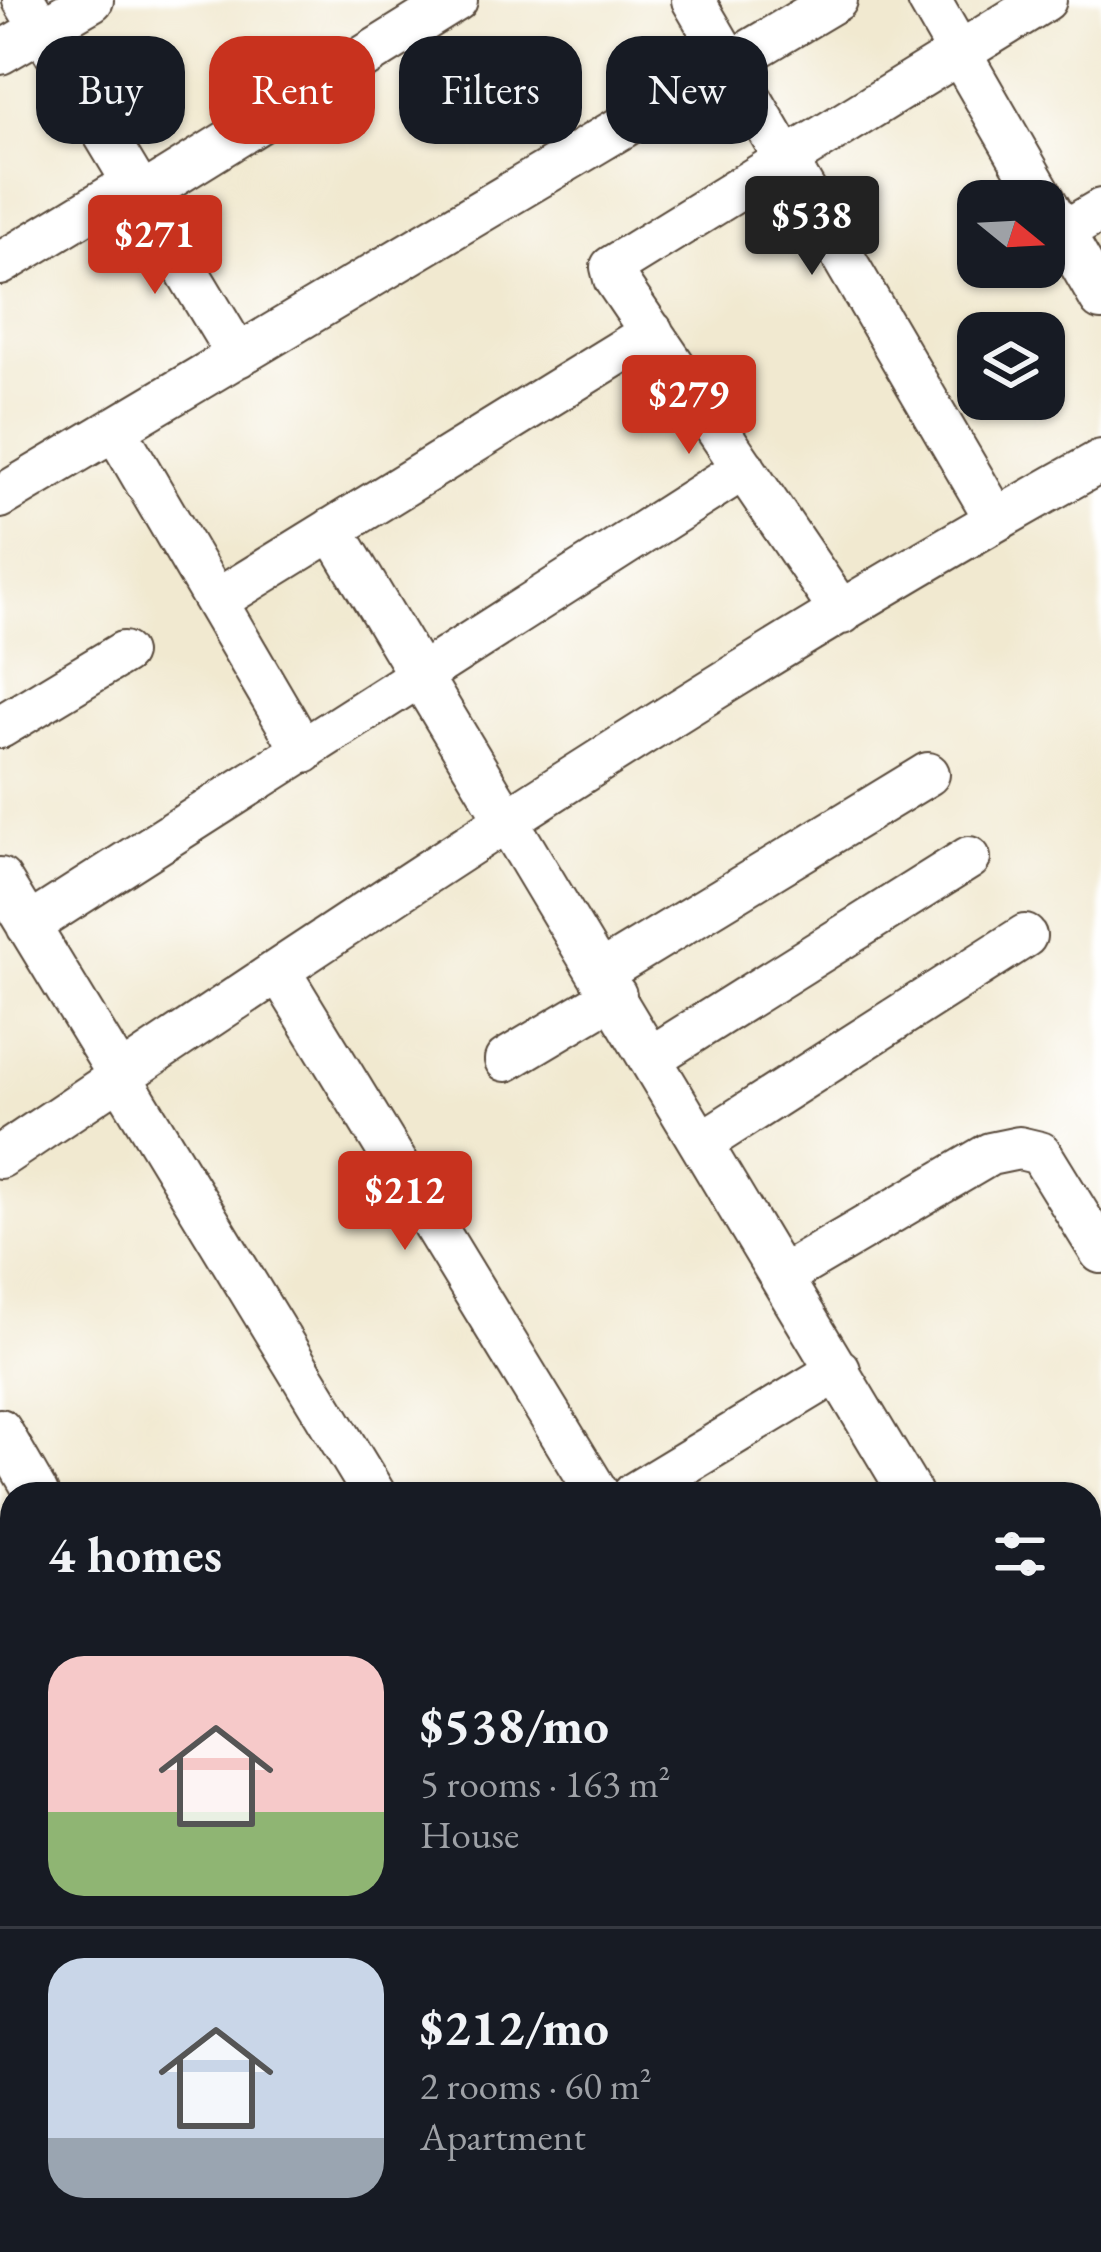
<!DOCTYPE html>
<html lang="en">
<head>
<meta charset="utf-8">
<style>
  body { margin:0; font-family:"EB Garamond",serif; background:#242831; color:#f1f3f6; height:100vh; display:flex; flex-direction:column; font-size:45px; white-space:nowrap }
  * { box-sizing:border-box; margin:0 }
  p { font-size:39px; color:#9ea1a6 }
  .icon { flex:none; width:66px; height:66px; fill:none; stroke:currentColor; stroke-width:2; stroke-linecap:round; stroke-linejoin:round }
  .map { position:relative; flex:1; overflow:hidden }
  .drawer { position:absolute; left:0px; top:1482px; width:1101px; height:771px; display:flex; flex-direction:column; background:#171b24; border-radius:36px 36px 0 0; box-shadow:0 3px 9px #0004 }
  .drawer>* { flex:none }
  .top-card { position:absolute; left:36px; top:36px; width:1029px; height:108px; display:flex; gap:24px }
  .needle { width:78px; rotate:108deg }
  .fabs { position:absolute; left:957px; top:180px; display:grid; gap:24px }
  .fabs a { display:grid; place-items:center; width:108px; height:108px; border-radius:24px; background:#171b24; box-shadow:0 3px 9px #0004; font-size:60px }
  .price { position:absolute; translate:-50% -102px; padding:0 27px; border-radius:12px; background:#c8321e; color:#fff; font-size:39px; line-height:78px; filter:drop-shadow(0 3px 6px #0008) }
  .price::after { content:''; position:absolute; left:50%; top:72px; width:36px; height:27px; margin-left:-18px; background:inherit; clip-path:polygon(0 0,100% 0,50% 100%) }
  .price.selected { background:#222; color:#fff }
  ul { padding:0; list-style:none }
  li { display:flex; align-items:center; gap:36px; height:300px; padding:0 48px }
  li+li { border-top:3px solid #363941 }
  li span { display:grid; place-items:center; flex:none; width:336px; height:240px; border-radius:36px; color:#555 }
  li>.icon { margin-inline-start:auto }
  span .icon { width:144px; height:144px; fill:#fffc; stroke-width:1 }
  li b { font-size:51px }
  h2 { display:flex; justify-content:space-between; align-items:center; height:144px; padding:0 48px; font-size:51px }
  .tag { padding:0 42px; border-radius:36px; background:#171b24; box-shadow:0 3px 9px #0004; font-size:42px; line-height:108px }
  .tag.selected { background:#c8321e; color:#fff }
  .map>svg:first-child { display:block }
</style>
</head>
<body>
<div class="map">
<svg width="1101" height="2252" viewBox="0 0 1101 2252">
  <rect width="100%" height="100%" fill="#fff"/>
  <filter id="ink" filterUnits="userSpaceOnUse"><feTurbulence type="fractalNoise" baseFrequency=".00833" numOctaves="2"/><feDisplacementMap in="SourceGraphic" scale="24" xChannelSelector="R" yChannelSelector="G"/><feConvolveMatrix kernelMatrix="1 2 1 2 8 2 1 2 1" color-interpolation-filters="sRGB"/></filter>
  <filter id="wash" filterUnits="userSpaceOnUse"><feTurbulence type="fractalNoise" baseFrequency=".004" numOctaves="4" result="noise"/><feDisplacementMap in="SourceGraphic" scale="48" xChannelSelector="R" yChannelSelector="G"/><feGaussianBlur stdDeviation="2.7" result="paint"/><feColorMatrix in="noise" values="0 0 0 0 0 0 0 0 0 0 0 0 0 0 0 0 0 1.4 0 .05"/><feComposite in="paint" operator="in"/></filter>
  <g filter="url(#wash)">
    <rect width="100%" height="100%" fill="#f1e9d0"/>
  </g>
  <g filter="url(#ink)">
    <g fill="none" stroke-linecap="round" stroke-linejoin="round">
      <defs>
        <path id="minor" d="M24,0L238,356
          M693,0L996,519
          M929,0L1101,299
          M0,53L92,0
          M139,197L456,0
          M1062,233L1101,210
          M0,264L132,184
          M115,429L304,752
          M0,497L836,0
          M332,529L911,1494
          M216,601L652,332
          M842,613L615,279L612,267L1045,0
          M0,727L123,653
          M0,879L374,1494
          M28,926L744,468
          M279,971L598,1494
          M601,973L928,774
          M652,1057L969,858
          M506,1060L615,995
          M703,1142L1025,936
          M0,1157C360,915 721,671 1101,461
          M784,1275L990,1154L1019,1148L1040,1153L1101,1252
          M0,1430L37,1494
          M634,1494L839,1370
          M1089,1800L1101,1821
          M0,1801L5,1810
          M0,1977L12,1969
          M1089,2106L1101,2099
          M0,2196L12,2217
          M26,2241L33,2252
          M854,2252L873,2241"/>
      </defs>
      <use href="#minor" stroke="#564739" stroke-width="46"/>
      <use href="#minor" stroke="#fff" stroke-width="42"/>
    </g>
  </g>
</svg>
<div class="fabs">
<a><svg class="needle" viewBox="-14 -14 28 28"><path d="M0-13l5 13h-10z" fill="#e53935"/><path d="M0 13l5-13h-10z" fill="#9ea1a6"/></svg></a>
<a><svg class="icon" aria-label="layers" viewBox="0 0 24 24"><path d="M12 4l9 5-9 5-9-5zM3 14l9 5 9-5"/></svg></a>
</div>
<b class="price selected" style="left:812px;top:278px">$538</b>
<b class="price" style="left:155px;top:297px">$271</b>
<b class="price" style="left:689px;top:457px">$279</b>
<b class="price" style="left:405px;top:1253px">$212</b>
<div class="top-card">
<a class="tag">Buy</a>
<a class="tag selected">Rent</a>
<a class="tag">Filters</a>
<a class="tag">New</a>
</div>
<section class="drawer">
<h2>4 homes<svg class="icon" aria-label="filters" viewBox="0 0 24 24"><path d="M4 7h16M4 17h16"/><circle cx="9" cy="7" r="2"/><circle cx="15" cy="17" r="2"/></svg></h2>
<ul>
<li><span style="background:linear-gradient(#f6c9c9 65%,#8fb573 0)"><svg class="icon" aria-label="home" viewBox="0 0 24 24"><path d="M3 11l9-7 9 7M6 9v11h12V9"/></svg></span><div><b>$538/mo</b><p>5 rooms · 163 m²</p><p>House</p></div></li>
<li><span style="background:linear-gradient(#c9d6e8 75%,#9aa5b1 0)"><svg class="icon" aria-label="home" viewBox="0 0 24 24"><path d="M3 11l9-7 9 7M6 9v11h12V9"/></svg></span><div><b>$212/mo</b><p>2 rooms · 60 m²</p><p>Apartment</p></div></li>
</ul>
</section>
</div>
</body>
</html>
